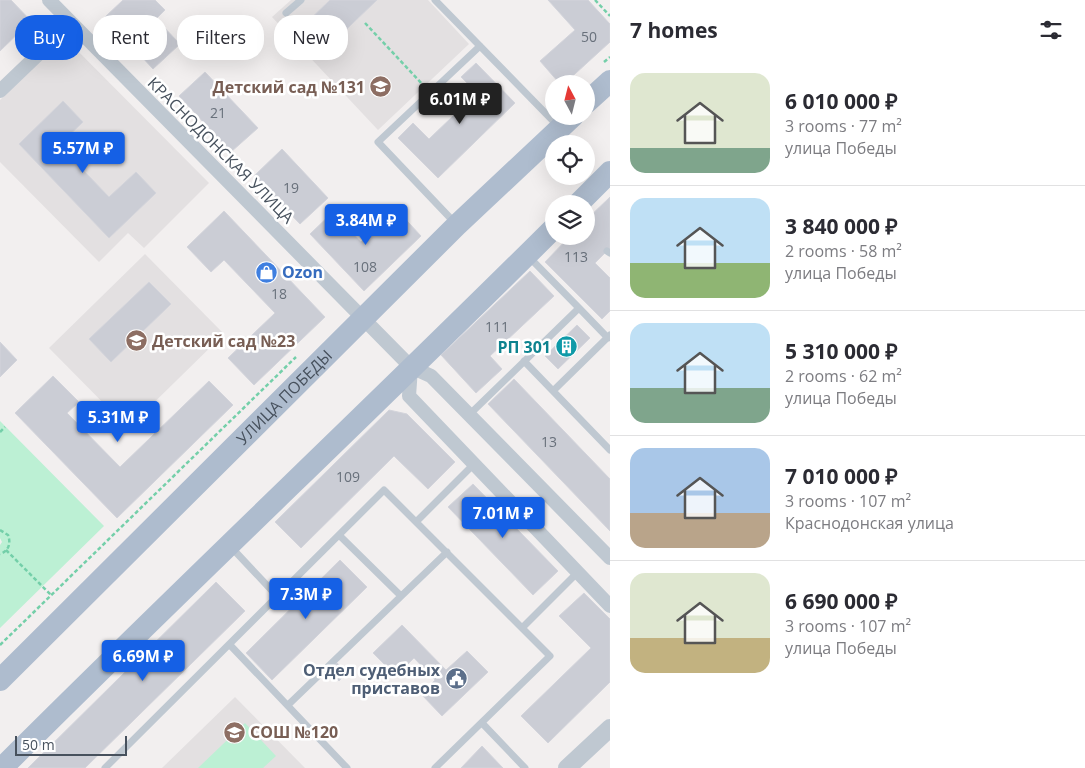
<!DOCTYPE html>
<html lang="en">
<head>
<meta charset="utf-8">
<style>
  body { margin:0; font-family:"Open Sans",sans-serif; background:#f7f7f7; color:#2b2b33; height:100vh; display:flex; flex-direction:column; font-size:19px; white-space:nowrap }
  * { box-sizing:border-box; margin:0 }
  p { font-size:16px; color:#7c7c81 }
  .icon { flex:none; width:28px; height:28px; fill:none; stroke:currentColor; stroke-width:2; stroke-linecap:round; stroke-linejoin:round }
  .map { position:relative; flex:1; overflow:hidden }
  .panel { display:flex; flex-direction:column; background:#fff; width:475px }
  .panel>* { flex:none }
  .banner { position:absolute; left:15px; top:15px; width:475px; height:45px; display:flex; gap:10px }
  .needle { width:32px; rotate:353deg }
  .tools { position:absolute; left:545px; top:75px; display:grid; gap:10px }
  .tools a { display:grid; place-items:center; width:50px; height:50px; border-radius:50%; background:#fff; box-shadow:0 5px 20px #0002; font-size:25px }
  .scale { position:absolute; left:15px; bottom:12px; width:112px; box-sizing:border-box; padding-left:5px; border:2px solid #47515d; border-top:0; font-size:14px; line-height:18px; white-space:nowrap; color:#47515d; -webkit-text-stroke:4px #fff; paint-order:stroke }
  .price { position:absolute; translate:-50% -42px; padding:0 11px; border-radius:5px; background:#1560e5; color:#fff; font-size:16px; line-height:32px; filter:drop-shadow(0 1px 2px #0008) }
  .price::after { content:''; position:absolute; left:50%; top:30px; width:15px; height:11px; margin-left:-8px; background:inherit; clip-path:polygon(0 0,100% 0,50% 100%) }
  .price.current { background:#222; color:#fff }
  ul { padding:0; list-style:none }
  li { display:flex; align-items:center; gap:15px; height:125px; padding:0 20px }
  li+li { border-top:1px solid #e1e1e2 }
  li span { display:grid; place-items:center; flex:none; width:140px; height:100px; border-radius:15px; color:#555 }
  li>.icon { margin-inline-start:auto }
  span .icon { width:60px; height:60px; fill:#fffc; stroke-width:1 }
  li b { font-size:21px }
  h2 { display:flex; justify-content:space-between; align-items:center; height:60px; padding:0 20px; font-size:21px }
  .pill { padding:0 18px; border-radius:20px; background:#fff; box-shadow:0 5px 20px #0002; font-size:18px; line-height:45px }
  .pill.current { background:#1560e5; color:#fff }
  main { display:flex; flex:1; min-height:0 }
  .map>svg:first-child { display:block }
</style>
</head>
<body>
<main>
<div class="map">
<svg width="610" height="768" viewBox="0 0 610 768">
  <rect width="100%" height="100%" fill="#f2efef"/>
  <path fill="#e3e0e1" d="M291,0H428L469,44L378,130L272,17Z
    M64,37L209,183L144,248L128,233L99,262L0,162V100Z
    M145,254L224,334L128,428L49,348Z
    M235,697L305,768H162Z"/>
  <path fill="#bcf0d4" d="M0,421L104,526L0,628V545L2,542L0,538Z
    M245,723L276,756L263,768H198Z"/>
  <path fill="#cbcdd5" stroke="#d3d4db" d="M0,0H11L31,21L0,51Z
    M123,0H155L165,10L156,19L180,44L153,69L105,17Z
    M330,0H377L326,49L303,26Z
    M548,0H588L610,24V42L564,84H560L540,61L575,30Z
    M476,63L515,103L438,178L398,138L413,123L429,139L477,93L461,77Z
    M205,72L258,128L231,152L179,96Z
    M63,101L83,122L59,145L109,197L136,172L156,193L109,238L19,144Z
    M282,149L328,198L300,224L254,176Z
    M610,197V248L595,263L610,278V311L602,319L545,262L570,236H586V220Z
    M396,209L421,236L364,291L310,234L333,212L361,242Z
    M224,211L325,317L254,385L228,358L275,313L224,260L211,272L187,247Z
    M530,271L554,296L490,356L502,369L476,393L441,355Z
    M149,282L171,304L111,362L89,339Z
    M577,325L590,338L558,369L545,356Z
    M0,342L17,360L0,377Z
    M53,376L79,402L67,413L120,467L209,381L233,405L117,518L15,413Z
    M514,379L610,479V531L488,404Z
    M389,410L407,414L455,462L428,489L394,456L301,548L275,522Z
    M473,484L558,571L533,595L448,507Z
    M340,560L367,587L272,680L246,653Z
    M216,582L245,611L85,768H28Z
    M584,593L610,619V682L548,743L521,716L591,648L559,616Z
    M402,625L446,670L467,651L488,672L442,716L421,694L435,680L414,658L396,676L373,653Z
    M337,663L347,672L339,681L330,672Z
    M482,746L503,768H461Z"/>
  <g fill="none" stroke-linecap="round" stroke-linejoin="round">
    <path stroke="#74cfa9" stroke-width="2.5" stroke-dasharray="4 2.5" stroke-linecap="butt" d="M595,0L610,16
      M365,23L424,86
      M604,62L610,57
      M0,432L5,427
      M0,530L8,535C11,543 9,551 0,554
      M6,550L51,595
      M0,645L296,357"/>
    <path stroke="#bfc8d1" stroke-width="7" d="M435,0L558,126
      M286,13L301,0
      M455,223L378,142L480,46
      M607,251L610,253
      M579,308L608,338
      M524,361L610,450
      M553,391L610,335
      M469,415L579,308L529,257
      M416,522L474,464
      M339,535L400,595
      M231,547L277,596
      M522,628L578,572
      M230,645L347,768
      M288,705L447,552
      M482,723L525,768
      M105,768L384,490L550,656L435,768"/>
    <path stroke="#bfc8d1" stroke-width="14" d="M49,0L411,367L431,376L610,558
      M0,91L71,23
      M411,368L409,396L610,606"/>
    <path stroke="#bfc8d1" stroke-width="18" d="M567,768L610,728"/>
    <g stroke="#aebcce" stroke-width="22">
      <path d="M586,103L610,81"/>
      <path d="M578,204L610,172"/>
      <path id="s1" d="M0,680L457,225L573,116"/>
      <path d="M2,768C184,586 371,410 554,228"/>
    </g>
  </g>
  <defs>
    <symbol id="school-disc" viewBox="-11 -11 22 22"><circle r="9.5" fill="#8d6e63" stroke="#fff"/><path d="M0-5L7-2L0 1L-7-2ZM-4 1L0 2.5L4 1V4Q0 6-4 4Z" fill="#fff"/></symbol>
    <symbol id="shop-disc" viewBox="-11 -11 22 22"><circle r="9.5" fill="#3f7fe0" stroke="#fff"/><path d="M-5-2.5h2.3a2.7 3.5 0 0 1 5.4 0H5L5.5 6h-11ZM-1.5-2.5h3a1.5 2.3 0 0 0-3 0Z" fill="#fff"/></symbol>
    <symbol id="building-disc" viewBox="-11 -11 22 22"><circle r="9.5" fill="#0f9aa8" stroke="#fff"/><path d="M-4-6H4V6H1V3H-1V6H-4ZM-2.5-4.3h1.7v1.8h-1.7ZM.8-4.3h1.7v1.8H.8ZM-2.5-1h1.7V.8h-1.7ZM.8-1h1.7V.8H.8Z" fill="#fff"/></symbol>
    <symbol id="civic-disc" viewBox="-11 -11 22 22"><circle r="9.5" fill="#5c6f8a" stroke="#fff"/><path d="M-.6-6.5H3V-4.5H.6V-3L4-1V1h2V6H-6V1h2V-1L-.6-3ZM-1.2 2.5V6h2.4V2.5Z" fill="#fff"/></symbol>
  </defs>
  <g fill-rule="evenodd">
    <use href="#school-disc" x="368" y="74" width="25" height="25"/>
    <use href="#shop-disc" x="254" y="260" width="25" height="25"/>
    <use href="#school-disc" x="124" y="328" width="25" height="25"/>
    <use href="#building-disc" x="554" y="334" width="25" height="25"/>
    <use href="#civic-disc" x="444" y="666" width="25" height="25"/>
    <use href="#school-disc" x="222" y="720" width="25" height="25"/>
  </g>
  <g text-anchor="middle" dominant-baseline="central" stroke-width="5" stroke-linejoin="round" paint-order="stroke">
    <g font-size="14" fill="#68707b">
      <text x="589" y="36">50</text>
      <text x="218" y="112">21</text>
      <text x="291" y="187">19</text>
      <text x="576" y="256">113</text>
      <text x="365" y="266">108</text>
      <text x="279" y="293">18</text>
      <text x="497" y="326">111</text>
      <text x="549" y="441">13</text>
      <text x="348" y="476">109</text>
    </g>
    <g font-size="16" font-weight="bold" fill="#785e54" stroke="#fff" text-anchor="start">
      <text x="365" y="87" text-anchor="end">Детский сад №131</text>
      <text x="152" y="341">Детский сад №23</text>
      <text x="250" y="732">СОШ №120</text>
    </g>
    <g font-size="16" fill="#47515d" stroke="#fff">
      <text transform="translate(221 150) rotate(45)">КРАСНОДОНСКАЯ УЛИЦА</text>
      <text stroke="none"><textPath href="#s1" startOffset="401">УЛИЦА ПОБЕДЫ</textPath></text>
    </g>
    <g font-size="16" font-weight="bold" fill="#366cbe" stroke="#fff" text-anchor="start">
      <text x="282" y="272">Ozon</text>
    </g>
    <g font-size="16" font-weight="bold" fill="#0d838f" stroke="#fff" text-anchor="end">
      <text x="551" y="347">РП 301</text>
    </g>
    <g font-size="16" font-weight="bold" fill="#4e5e75" stroke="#fff" text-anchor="end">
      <text x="440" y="670">Отдел судебных<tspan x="440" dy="18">приставов</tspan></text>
    </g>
  </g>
</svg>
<div class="tools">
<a><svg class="needle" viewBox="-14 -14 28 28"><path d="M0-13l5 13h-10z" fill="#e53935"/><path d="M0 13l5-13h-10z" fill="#7c7c81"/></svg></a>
<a><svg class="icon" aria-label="locate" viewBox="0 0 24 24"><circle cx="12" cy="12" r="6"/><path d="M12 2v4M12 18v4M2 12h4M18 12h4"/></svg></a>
<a><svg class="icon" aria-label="layers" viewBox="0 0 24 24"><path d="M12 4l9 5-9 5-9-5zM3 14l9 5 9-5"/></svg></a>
</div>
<div class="scale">50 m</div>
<b class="price current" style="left:460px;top:125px">6.01M ₽</b>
<b class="price" style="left:83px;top:174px">5.57M ₽</b>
<b class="price" style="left:366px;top:246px">3.84M ₽</b>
<b class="price" style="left:118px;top:443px">5.31M ₽</b>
<b class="price" style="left:503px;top:539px">7.01M ₽</b>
<b class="price" style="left:306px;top:620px">7.3M ₽</b>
<b class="price" style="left:143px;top:682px">6.69M ₽</b>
<div class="banner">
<a class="pill current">Buy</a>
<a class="pill">Rent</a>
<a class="pill">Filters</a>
<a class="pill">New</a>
</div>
</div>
<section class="panel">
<h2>7 homes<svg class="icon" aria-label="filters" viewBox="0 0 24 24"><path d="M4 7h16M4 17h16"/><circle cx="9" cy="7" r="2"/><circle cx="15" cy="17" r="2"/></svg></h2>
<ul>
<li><span style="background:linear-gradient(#dfe7d0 75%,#7fa58c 0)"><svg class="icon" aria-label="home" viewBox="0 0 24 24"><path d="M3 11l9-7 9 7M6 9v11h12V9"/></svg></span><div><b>6 010 000 ₽</b><p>3 rooms · 77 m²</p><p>улица Победы</p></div></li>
<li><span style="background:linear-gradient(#bfe0f5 65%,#8fb573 0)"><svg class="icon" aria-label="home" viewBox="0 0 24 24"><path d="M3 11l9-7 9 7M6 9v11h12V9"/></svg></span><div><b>3 840 000 ₽</b><p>2 rooms · 58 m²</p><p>улица Победы</p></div></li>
<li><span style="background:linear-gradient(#bfe0f5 65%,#7fa58c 0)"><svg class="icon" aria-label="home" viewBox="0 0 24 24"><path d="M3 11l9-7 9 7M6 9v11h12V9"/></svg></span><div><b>5 310 000 ₽</b><p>2 rooms · 62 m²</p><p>улица Победы</p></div></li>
<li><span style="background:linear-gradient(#a9c7e8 65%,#b9a48a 0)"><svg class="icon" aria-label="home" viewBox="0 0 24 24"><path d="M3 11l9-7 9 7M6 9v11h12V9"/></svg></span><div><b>7 010 000 ₽</b><p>3 rooms · 107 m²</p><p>Краснодонская улица</p></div></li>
<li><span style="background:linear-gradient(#dfe7d0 65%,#c2b280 0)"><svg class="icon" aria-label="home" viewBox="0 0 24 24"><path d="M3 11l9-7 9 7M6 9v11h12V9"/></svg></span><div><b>6 690 000 ₽</b><p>3 rooms · 107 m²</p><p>улица Победы</p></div></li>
</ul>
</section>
</main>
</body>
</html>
